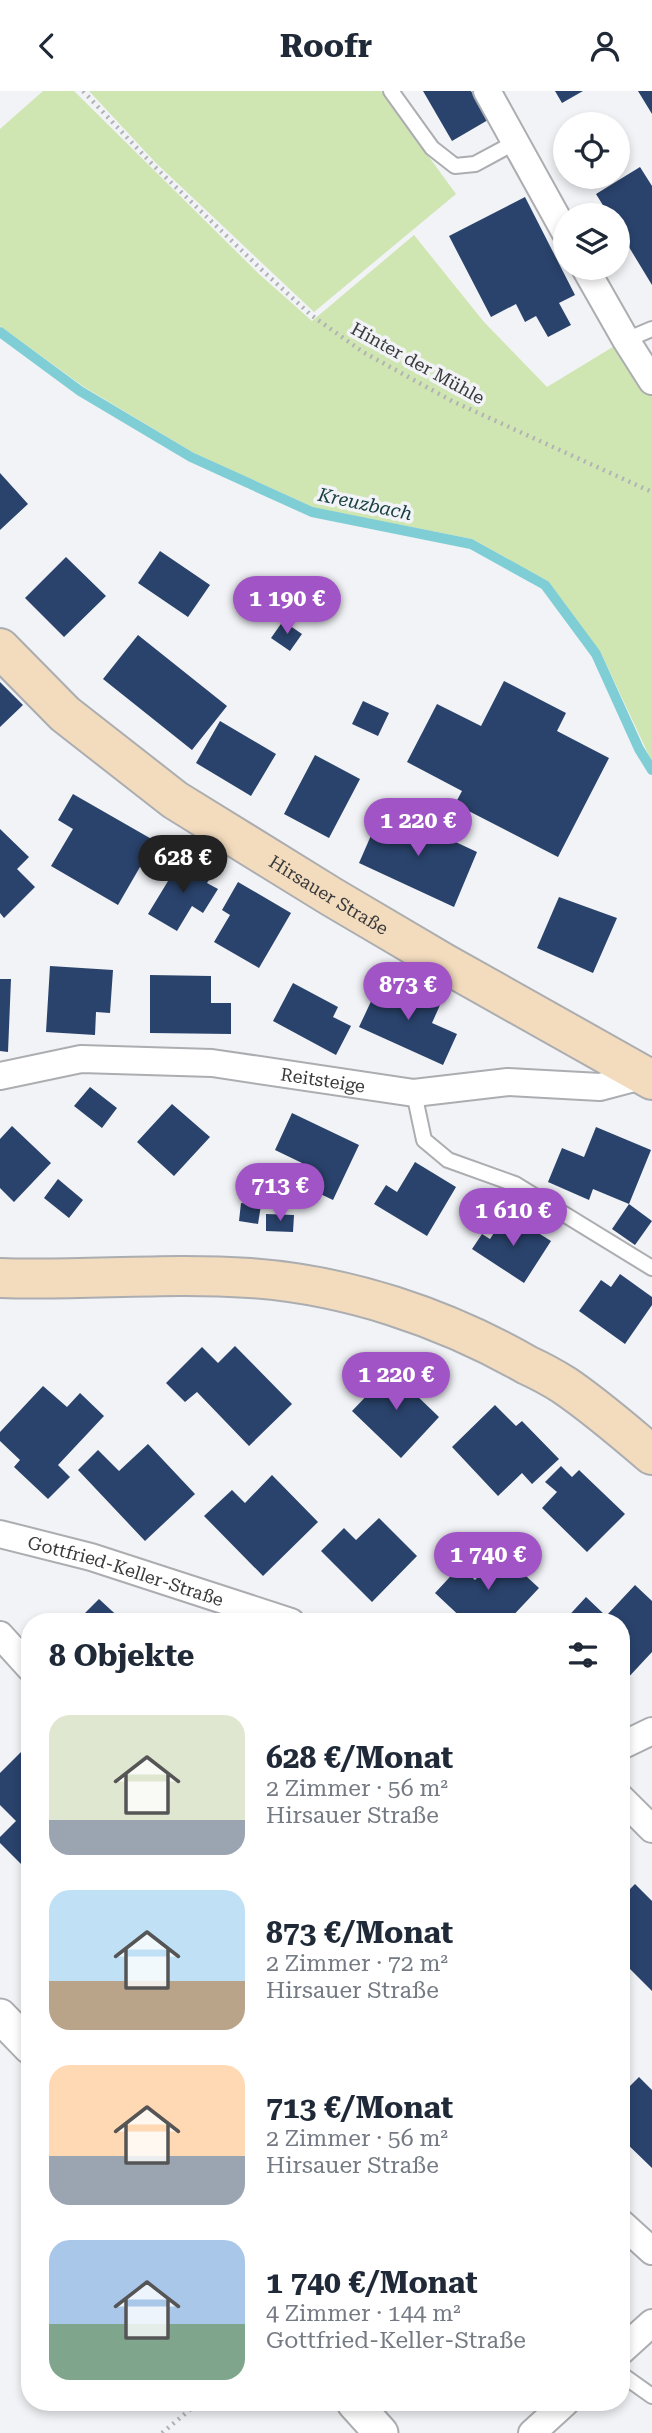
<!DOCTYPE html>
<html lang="de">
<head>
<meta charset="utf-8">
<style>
  body { margin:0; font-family:"Roboto Serif",serif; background:#f6f6f7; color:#1f2937; height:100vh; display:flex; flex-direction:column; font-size:26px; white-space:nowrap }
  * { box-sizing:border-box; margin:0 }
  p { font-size:23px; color:#747a83 }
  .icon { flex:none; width:38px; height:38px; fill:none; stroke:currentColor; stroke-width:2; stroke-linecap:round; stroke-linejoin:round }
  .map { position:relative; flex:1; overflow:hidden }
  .side { position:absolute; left:21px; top:1522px; width:609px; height:798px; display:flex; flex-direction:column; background:#fff; border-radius:28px; box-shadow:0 4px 10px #0003 }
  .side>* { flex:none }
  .controls { position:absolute; left:553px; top:21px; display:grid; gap:14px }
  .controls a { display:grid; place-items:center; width:77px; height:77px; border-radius:50%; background:#fff; box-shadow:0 4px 10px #0003; font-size:35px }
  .price { position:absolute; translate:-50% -60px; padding:0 16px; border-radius:24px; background:#a154c5; color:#fff; font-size:23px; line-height:46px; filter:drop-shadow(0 2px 4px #0008) }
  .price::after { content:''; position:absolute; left:50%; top:42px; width:21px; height:16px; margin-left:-10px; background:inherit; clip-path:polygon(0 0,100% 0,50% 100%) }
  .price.on { background:#222; color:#fff }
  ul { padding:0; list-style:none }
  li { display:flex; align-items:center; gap:21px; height:175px; padding:0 28px }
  li span { display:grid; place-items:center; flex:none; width:196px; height:140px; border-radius:21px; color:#555 }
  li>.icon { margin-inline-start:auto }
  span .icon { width:84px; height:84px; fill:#fffc; stroke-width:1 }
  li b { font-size:30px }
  h2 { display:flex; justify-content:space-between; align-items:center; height:84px; padding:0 28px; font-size:30px }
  header { display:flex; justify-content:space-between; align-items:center; height:91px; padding:0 28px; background:#fff; font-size:32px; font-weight:700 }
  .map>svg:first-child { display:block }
</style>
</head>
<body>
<header><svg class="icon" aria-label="back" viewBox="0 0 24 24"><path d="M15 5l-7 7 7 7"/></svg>Roofr<svg class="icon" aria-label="person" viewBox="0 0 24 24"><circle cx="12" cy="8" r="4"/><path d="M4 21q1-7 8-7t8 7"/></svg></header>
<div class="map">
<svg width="652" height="2342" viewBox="0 0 652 2342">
  <rect width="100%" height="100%" fill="#f1f3f6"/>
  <path fill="#d0e6b2" d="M43,0H74L259,183L312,230L414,144L484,231L547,296L621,251L652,298V671L601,562L548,490L472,448L315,417L194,362L84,296L0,235V38Z
    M89,0H381L456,103L314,221L156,72Z"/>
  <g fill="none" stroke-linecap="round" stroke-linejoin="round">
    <path stroke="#80ced5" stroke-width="10" d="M0,241L80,300L191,366L312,421L471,453L545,494L596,563L639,658L652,679"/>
  </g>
  <path fill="#2a436c" d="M423,0H471L488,29L452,50Z
    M555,0H583L562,12Z
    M638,0H652V23Z
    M640,76L652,95V194L618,138V124H609L596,103Z
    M525,106L575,204L559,212L571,234L548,246L536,225L525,231L516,213L491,226L449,145Z
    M0,382L28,413L0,439Z
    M160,460L210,494L188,526L138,492Z
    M66,466L106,505L64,546L25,507Z
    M283,530L302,543L290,560L271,547Z
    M138,544L227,615L192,659L103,588Z
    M504,590L566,622L557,640L609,667L558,766L455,713L462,700L407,671L437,613L481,635Z
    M0,591L23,614L0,636Z
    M363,610L389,622L378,645L352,633Z
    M220,630L276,663L251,705L196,672Z
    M315,664L360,688L329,747L284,723Z
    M73,703L155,750L118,814L51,775L73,738L58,729Z
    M383,717L477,761L454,816L359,772Z
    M0,738L29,766L17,778L35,796L4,827L0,822Z
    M182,767L212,784L207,792L218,798L203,822L192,815L177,840L148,823Z
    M238,791L291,822L259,877L214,851L230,824L222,819Z
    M559,806L617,827L593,882L537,857Z
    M50,875L113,879L110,922L96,921L95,944L46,941Z
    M150,884L211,885V912H231V943L150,942Z
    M382,887L440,914L432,932L457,943L443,974L359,936Z
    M0,888H11L8,961L0,960Z
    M293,892L338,916L333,926L351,935L336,964L273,930Z
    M90,996L117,1017L102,1037L74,1015Z
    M172,1013L210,1046L174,1085L137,1051Z
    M292,1022L359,1054L333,1109L293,1090L302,1072L275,1059Z
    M12,1035L51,1072L14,1111L0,1097V1048Z
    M596,1036L651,1059L629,1113L593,1098L589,1109L548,1091L562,1057L584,1066Z
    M415,1071L456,1096L427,1145L374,1113L386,1094L397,1101Z
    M58,1088L83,1109L69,1127L44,1107Z
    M241,1112L261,1114L258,1133L239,1130Z
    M629,1113L652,1130L635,1154L612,1138Z
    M507,1122L551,1150L524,1192L472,1158L482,1143L490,1148Z
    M266,1123L294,1124L293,1141L266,1140Z
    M620,1183L652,1206V1214L625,1253L579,1220L601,1189L611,1196Z
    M235,1255L292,1313L249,1355L197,1301L185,1311L166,1292L202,1256L218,1272Z
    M397,1273L420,1294L413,1301L439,1326L401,1367L352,1320Z
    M43,1295L67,1316L80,1302L104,1325L58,1374L70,1386L48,1408L14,1376L20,1369L0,1350V1341Z
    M495,1314L516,1335L522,1330L559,1368L532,1393L522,1382L498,1405L452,1356Z
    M148,1353L195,1403L145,1450L78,1379L98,1359L119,1380Z
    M561,1375L572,1386L579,1379L625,1423L587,1461L542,1417L557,1401L545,1391Z
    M272,1384L318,1431L263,1485L204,1425L232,1399L245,1412Z
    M379,1427L417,1465L372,1511L321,1460L344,1437L356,1449Z
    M501,1462L539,1497L507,1531H466L435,1502L460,1475L475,1489Z
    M635,1494L652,1510V1561L625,1590L621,1587V1531H563L586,1506L606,1525Z
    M99,1508L124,1531H76Z
    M30,1652V1782L0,1752V1746L16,1730L0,1714V1682Z
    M635,1793L652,1810V1900L621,1869V1807Z
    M639,1986L652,1999V2077L621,2047V2004Z"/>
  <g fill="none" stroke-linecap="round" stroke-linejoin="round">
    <defs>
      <path id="service" d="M391,0L432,57L455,75L475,73L514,52
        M626,249L652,238
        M414,1002L424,1049L448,1069L515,1093L652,1177
        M621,2283L652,2305"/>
      <g id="minor">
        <path d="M487,0L565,141"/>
        <path d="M585,177L626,249L652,290"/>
        <path id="s1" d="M0,985L81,968L212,972L414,1002L508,991L600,996L649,983"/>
        <path id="s2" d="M0,1443L91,1466L291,1531"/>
        <path d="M0,1544L30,1577"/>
        <path d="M621,1655L652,1640"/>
        <path d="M621,1707L652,1738"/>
        <path d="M621,2132L652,2160"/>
        <path d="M621,2260L652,2232"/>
        <path d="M532,2342L565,2312"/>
      </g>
      <path id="tertiary" d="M0,1925L30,1956
        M354,2312L381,2342"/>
      <g id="secondary">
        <path id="s3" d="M0,557L65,623L175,709L332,806L444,872L652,989"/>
        <path d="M0,1187C83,1190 167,1181 250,1187C347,1194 443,1226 527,1274C540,1280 553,1287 564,1294C595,1315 624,1340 652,1364"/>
      </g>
    </defs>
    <use href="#service" stroke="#abadb0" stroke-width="18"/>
    <use href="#minor" stroke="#abadb0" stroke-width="30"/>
    <use href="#tertiary" stroke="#abadb0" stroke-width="37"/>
    <use href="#secondary" stroke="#abadb0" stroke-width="42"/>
    <path stroke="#b1b2b5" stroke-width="4.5" stroke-dasharray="2 5" stroke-linecap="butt" d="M83,0L154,75L264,181L311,224L363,261L452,310L652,401
      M162,2342L198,2312"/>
    <use href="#service" stroke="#fff" stroke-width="14"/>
    <use href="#minor" stroke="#fff" stroke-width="26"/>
    <use href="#tertiary" stroke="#fff" stroke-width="33"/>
    <use href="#secondary" stroke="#f3dcbe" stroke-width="38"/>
  </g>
  <g text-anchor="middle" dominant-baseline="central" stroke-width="7" stroke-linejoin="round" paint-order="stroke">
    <g font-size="18" fill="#3a3a3c" stroke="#f1f3f6">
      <text transform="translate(418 272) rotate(29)">Hinter der Mühle</text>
      <text stroke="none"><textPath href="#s3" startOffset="413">Hirsauer Straße</textPath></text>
      <text stroke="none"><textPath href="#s1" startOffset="326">Reitsteige</textPath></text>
      <text stroke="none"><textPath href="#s2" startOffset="131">Gottfried-Keller-Straße</textPath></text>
    </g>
    <g font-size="19" font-style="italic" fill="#183e41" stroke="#f1f3f6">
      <text transform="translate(365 413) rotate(12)">Kreuzbach</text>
    </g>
  </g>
</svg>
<div class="controls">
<a><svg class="icon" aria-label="locate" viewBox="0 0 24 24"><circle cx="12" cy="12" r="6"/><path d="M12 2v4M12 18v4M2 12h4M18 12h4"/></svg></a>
<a><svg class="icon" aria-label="layers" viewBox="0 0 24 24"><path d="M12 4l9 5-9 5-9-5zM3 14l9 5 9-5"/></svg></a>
</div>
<b class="price" style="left:287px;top:545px">1 190 €</b>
<b class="price" style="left:418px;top:767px">1 220 €</b>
<b class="price on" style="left:183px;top:804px">628 €</b>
<b class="price" style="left:408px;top:931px">873 €</b>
<b class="price" style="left:280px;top:1132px">713 €</b>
<b class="price" style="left:513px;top:1157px">1 610 €</b>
<b class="price" style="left:396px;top:1321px">1 220 €</b>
<b class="price" style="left:488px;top:1501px">1 740 €</b>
<section class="side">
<h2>8 Objekte<svg class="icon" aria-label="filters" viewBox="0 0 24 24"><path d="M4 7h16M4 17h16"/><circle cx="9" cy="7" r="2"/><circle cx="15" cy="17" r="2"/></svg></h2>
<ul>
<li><span style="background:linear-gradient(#dfe7d0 75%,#9aa5b1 0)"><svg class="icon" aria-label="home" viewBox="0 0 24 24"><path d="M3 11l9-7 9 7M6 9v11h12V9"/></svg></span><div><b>628 €/Monat</b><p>2 Zimmer · 56 m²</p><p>Hirsauer Straße</p></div></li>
<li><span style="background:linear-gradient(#bfe0f5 65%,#b9a48a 0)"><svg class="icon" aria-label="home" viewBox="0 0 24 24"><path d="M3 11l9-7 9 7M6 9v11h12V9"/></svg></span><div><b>873 €/Monat</b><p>2 Zimmer · 72 m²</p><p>Hirsauer Straße</p></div></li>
<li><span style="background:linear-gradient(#ffd9b3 65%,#9aa5b1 0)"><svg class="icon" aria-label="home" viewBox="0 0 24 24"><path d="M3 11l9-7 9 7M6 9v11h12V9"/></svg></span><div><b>713 €/Monat</b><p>2 Zimmer · 56 m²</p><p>Hirsauer Straße</p></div></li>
<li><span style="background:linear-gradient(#a9c7e8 60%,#7fa58c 0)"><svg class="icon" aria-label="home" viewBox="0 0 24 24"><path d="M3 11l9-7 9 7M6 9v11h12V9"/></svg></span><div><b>1 740 €/Monat</b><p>4 Zimmer · 144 m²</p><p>Gottfried-Keller-Straße</p></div></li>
</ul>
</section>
</div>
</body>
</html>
